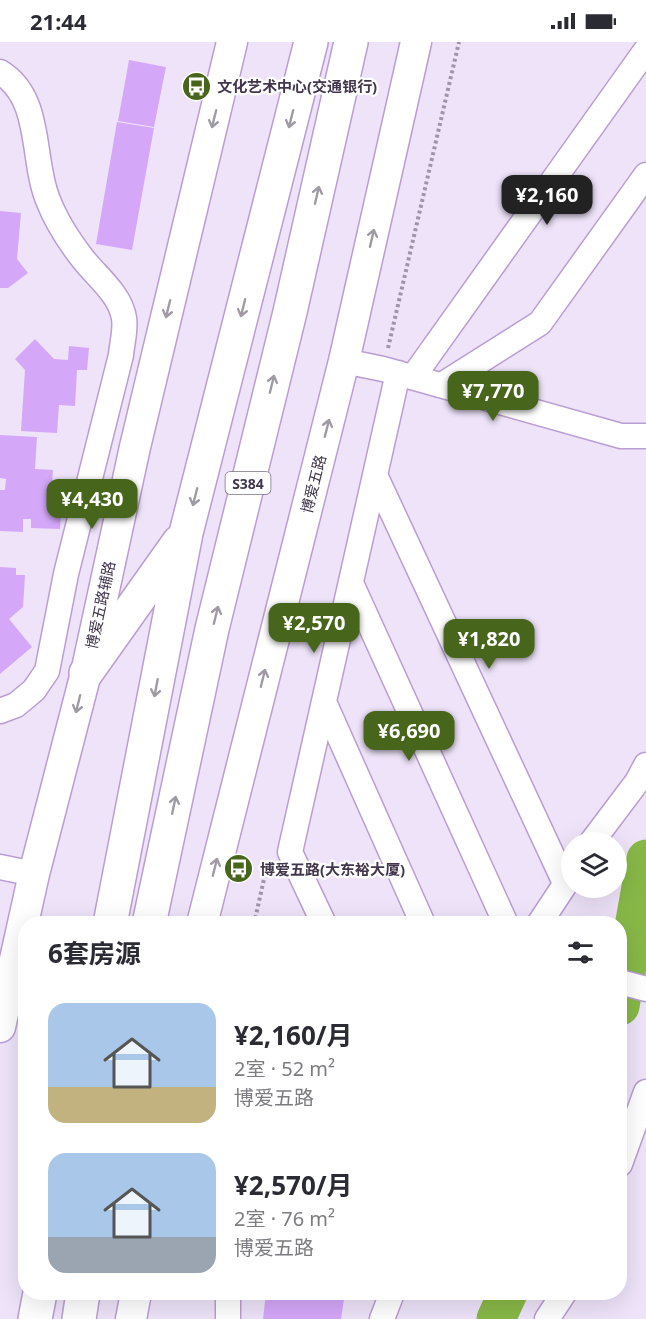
<!DOCTYPE html>
<html lang="zh">
<head>
<meta charset="utf-8">
<style>
  body { margin:0; font-family:"Noto Sans","Noto Sans SC",sans-serif; background:#f7f7f7; color:#2b2b33; height:100vh; display:flex; flex-direction:column; font-size:22px; white-space:nowrap }
  * { box-sizing:border-box; margin:0 }
  p { font-size:20px; color:#7c7c81 }
  .icon { flex:none; width:33px; height:33px; fill:none; stroke:currentColor; stroke-width:2; stroke-linecap:round; stroke-linejoin:round }
  .map { position:relative; flex:1; overflow:hidden }
  .details { position:absolute; left:18px; top:874px; width:609px; height:384px; display:flex; flex-direction:column; background:#fff; border-radius:24px; box-shadow:0 6px 24px #0002 }
  .details>* { flex:none }
  .tools { position:absolute; left:561px; top:790px; display:grid; gap:12px }
  .tools a { display:grid; place-items:center; width:66px; height:66px; border-radius:50%; background:#fff; box-shadow:0 6px 24px #0002; font-size:30px }
  .price { position:absolute; translate:-50% -51px; padding:0 14px; border-radius:12px; background:#47661b; color:#fff; font-size:20px; line-height:39px; filter:drop-shadow(0 2px 3px #0008) }
  .price::after { content:''; position:absolute; left:50%; top:36px; width:18px; height:14px; margin-left:-9px; background:inherit; clip-path:polygon(0 0,100% 0,50% 100%) }
  .price.active { background:#222; color:#fff }
  ul { padding:0; list-style:none }
  li { display:flex; align-items:center; gap:18px; height:150px; padding:0 30px }
  li span { display:grid; place-items:center; flex:none; width:168px; height:120px; border-radius:18px; color:#555 }
  li>.icon { margin-inline-start:auto }
  span .icon { width:72px; height:72px; fill:#fffc; stroke-width:1 }
  li b { font-size:26px }
  h2 { display:flex; justify-content:space-between; align-items:center; height:72px; padding:0 30px; font-size:26px }
  .status { display:flex; justify-content:space-between; align-items:center; height:42px; padding:0 30px; background:#fff; direction:ltr }
  .status svg { height:16px; fill:currentColor }
  .map>svg:first-child { display:block }
</style>
</head>
<body>
<div class="status"><b>21:44</b><svg viewBox="0 0 49 12"><path d="M0 12V9h3v3zM5 12V6h3v6zM10 12V3h3v9zM15 12V0h3v12zM26 1h20v11H26zM47 4h2v5h-2z"/></svg></div>
<div class="map">
<svg width="646" height="1277" viewBox="0 0 646 1277">
  <rect width="100%" height="100%" fill="#eee3f9"/>
  <g fill="none" stroke-linecap="round" stroke-linejoin="round">
    <path stroke="#87b847" stroke-width="39" d="M620,964L646,817
      M496,1277L508,1251"/>
  </g>
  <path fill="#d4a7f8" d="M129,18L166,25L154,85L118,79Z
    M117,80L154,86L132,208L96,202Z
    M0,169L21,171L17,217L28,231L8,246H0Z
    M35,297L54,317L68,318L69,304L89,306L87,328H77L75,364L59,363L57,391L21,389L25,328L15,317Z
    M0,393L37,395L35,427L53,428L52,443L63,444L60,487L31,486V477H23V490L0,489V448H5L6,437L0,436Z
    M0,525L16,526V533H25L23,565L9,577L32,605L0,632Z
    M266,1251H345L341,1277H263Z"/>
  <g fill="none" stroke-linecap="round" stroke-linejoin="round">
    <defs>
      <path id="minor" d="M0,30C43,56 31,117 48,158C56,179 69,199 83,217C97,235 120,252 124,276C126,287 122,301 121,313L66,532L47,629L34,648L16,663L0,669
        M344,319L383,327L621,394H646
        M413,335L646,8
        M442,343L540,281L646,133
        M375,433L565,841
        M351,541L506,882
        M324,660L423,882
        M591,801L637,740L646,723
        M0,825L34,832
        M324,882L290,810L398,331
        M539,882L572,832
        M620,940L646,947
        M620,1122L646,1050
        M228,1277V1251
        M382,1277L392,1251
        M547,1277L564,1251"/>
      <path id="tertiary" d="M202,882L344,319L416,0
        M0,985L34,832L86,631L135,405L232,0
        M131,1277L136,1251"/>
      <path id="trunk" d="M86,631L179,500
        M110,882L186,491L311,0
        M149,882L212,587L290,270L351,0
        M35,1277L40,1251
        M79,1277L83,1251"/>
    </defs>
    <use href="#minor" stroke="#ba9dd2" stroke-width="27"/>
    <use href="#tertiary" stroke="#ba9dd2" stroke-width="33"/>
    <use href="#trunk" stroke="#ba9dd2" stroke-width="36"/>
    <path stroke="#9f94aa" stroke-width="4" stroke-dasharray="3 3" stroke-linecap="butt" d="M388,306L459,0
      M254,882L268,819"/>
    <use href="#minor" stroke="#fff" stroke-width="24"/>
    <use href="#tertiary" stroke="#fff" stroke-width="30"/>
    <use href="#trunk" stroke="#fff" stroke-width="33"/>
  </g>
  <defs><path id="oneway-shaft" d="M-6 0H5M1.5-3L5.5 0L1.5 3" fill="none" stroke-width="1.6" stroke-linecap="round" stroke-linejoin="round" transform="scale(1.5)"/></defs>
  <g stroke="#a09aa5">
    <use href="#oneway-shaft" transform="translate(214 77) rotate(104)"/>
    <use href="#oneway-shaft" transform="translate(291 77) rotate(104)"/>
    <use href="#oneway-shaft" transform="translate(317 153) rotate(-77)"/>
    <use href="#oneway-shaft" transform="translate(372 196) rotate(-77)"/>
    <use href="#oneway-shaft" transform="translate(243 266) rotate(104)"/>
    <use href="#oneway-shaft" transform="translate(168 267) rotate(104)"/>
    <use href="#oneway-shaft" transform="translate(272 342) rotate(-76)"/>
    <use href="#oneway-shaft" transform="translate(327 386) rotate(-76)"/>
    <use href="#oneway-shaft" transform="translate(195 455) rotate(104)"/>
    <use href="#oneway-shaft" transform="translate(216 573) rotate(-76)"/>
    <use href="#oneway-shaft" transform="translate(263 636) rotate(-76)"/>
    <use href="#oneway-shaft" transform="translate(156 646) rotate(101)"/>
    <use href="#oneway-shaft" transform="translate(78 662) rotate(104)"/>
    <use href="#oneway-shaft" transform="translate(174 763) rotate(-78)"/>
    <use href="#oneway-shaft" transform="translate(215 825) rotate(-76)"/>
  </g>
  <defs>
    <symbol id="bus-disc" viewBox="-11 -11 22 22"><circle r="9.5" fill="#47661b" stroke="#fff"/><path d="M-5-6H5V4H4V6H2V4H-2V6H-4V4H-5ZM-3.5-4V0h7V-4ZM-3.5 1.2v1.5H-2V1.2ZM2 1.2v1.5H3.5V1.2Z" fill="#fff"/></symbol>
  </defs>
  <g fill-rule="evenodd">
    <use href="#bus-disc" x="180" y="28" width="33" height="33"/>
    <use href="#bus-disc" x="222" y="810" width="33" height="33"/>
  </g>
  <g text-anchor="middle" dominant-baseline="central" stroke-width="4.5" stroke-linejoin="round" paint-order="stroke">
    <rect fill="#fff" stroke="#7a7281" stroke-width="1.5" x="225.5" y="430" width="45" height="22" rx="4.5"/>
    <g font-size="14" font-weight="bold" fill="#41364b">
      <text x="248" y="441">S384</text>
    </g>
    <g font-size="15" font-weight="bold" fill="#41364b" stroke="#fff" text-anchor="start">
      <text x="217" y="44">文化艺术中心(交通银行)</text>
      <text x="260" y="827">博爱五路(大东裕大厦)</text>
    </g>
    <g font-size="15" fill="#41364b" stroke="#fff">
      <text transform="translate(313 442) rotate(-76)">博爱五路</text>
      <text transform="translate(100 563) rotate(-78)">博爱五路辅路</text>
    </g>
  </g>
</svg>
<div class="tools">
<a><svg class="icon" aria-label="layers" viewBox="0 0 24 24"><path d="M12 4l9 5-9 5-9-5zM3 14l9 5 9-5"/></svg></a>
</div>
<b class="price active" style="left:547px;top:184px">¥2,160</b>
<b class="price" style="left:493px;top:380px">¥7,770</b>
<b class="price" style="left:92px;top:488px">¥4,430</b>
<b class="price" style="left:314px;top:612px">¥2,570</b>
<b class="price" style="left:489px;top:628px">¥1,820</b>
<b class="price" style="left:409px;top:720px">¥6,690</b>
<section class="details">
<h2>6套房源<svg class="icon" aria-label="filters" viewBox="0 0 24 24"><path d="M4 7h16M4 17h16"/><circle cx="9" cy="7" r="2"/><circle cx="15" cy="17" r="2"/></svg></h2>
<ul>
<li><span style="background:linear-gradient(#a9c7e8 70%,#c2b280 0)"><svg class="icon" aria-label="home" viewBox="0 0 24 24"><path d="M3 11l9-7 9 7M6 9v11h12V9"/></svg></span><div><b>¥2,160/月</b><p>2室 · 52 m²</p><p>博爱五路</p></div></li>
<li><span style="background:linear-gradient(#a9c7e8 70%,#9aa5b1 0)"><svg class="icon" aria-label="home" viewBox="0 0 24 24"><path d="M3 11l9-7 9 7M6 9v11h12V9"/></svg></span><div><b>¥2,570/月</b><p>2室 · 76 m²</p><p>博爱五路</p></div></li>
</ul>
</section>
</div>
</body>
</html>
